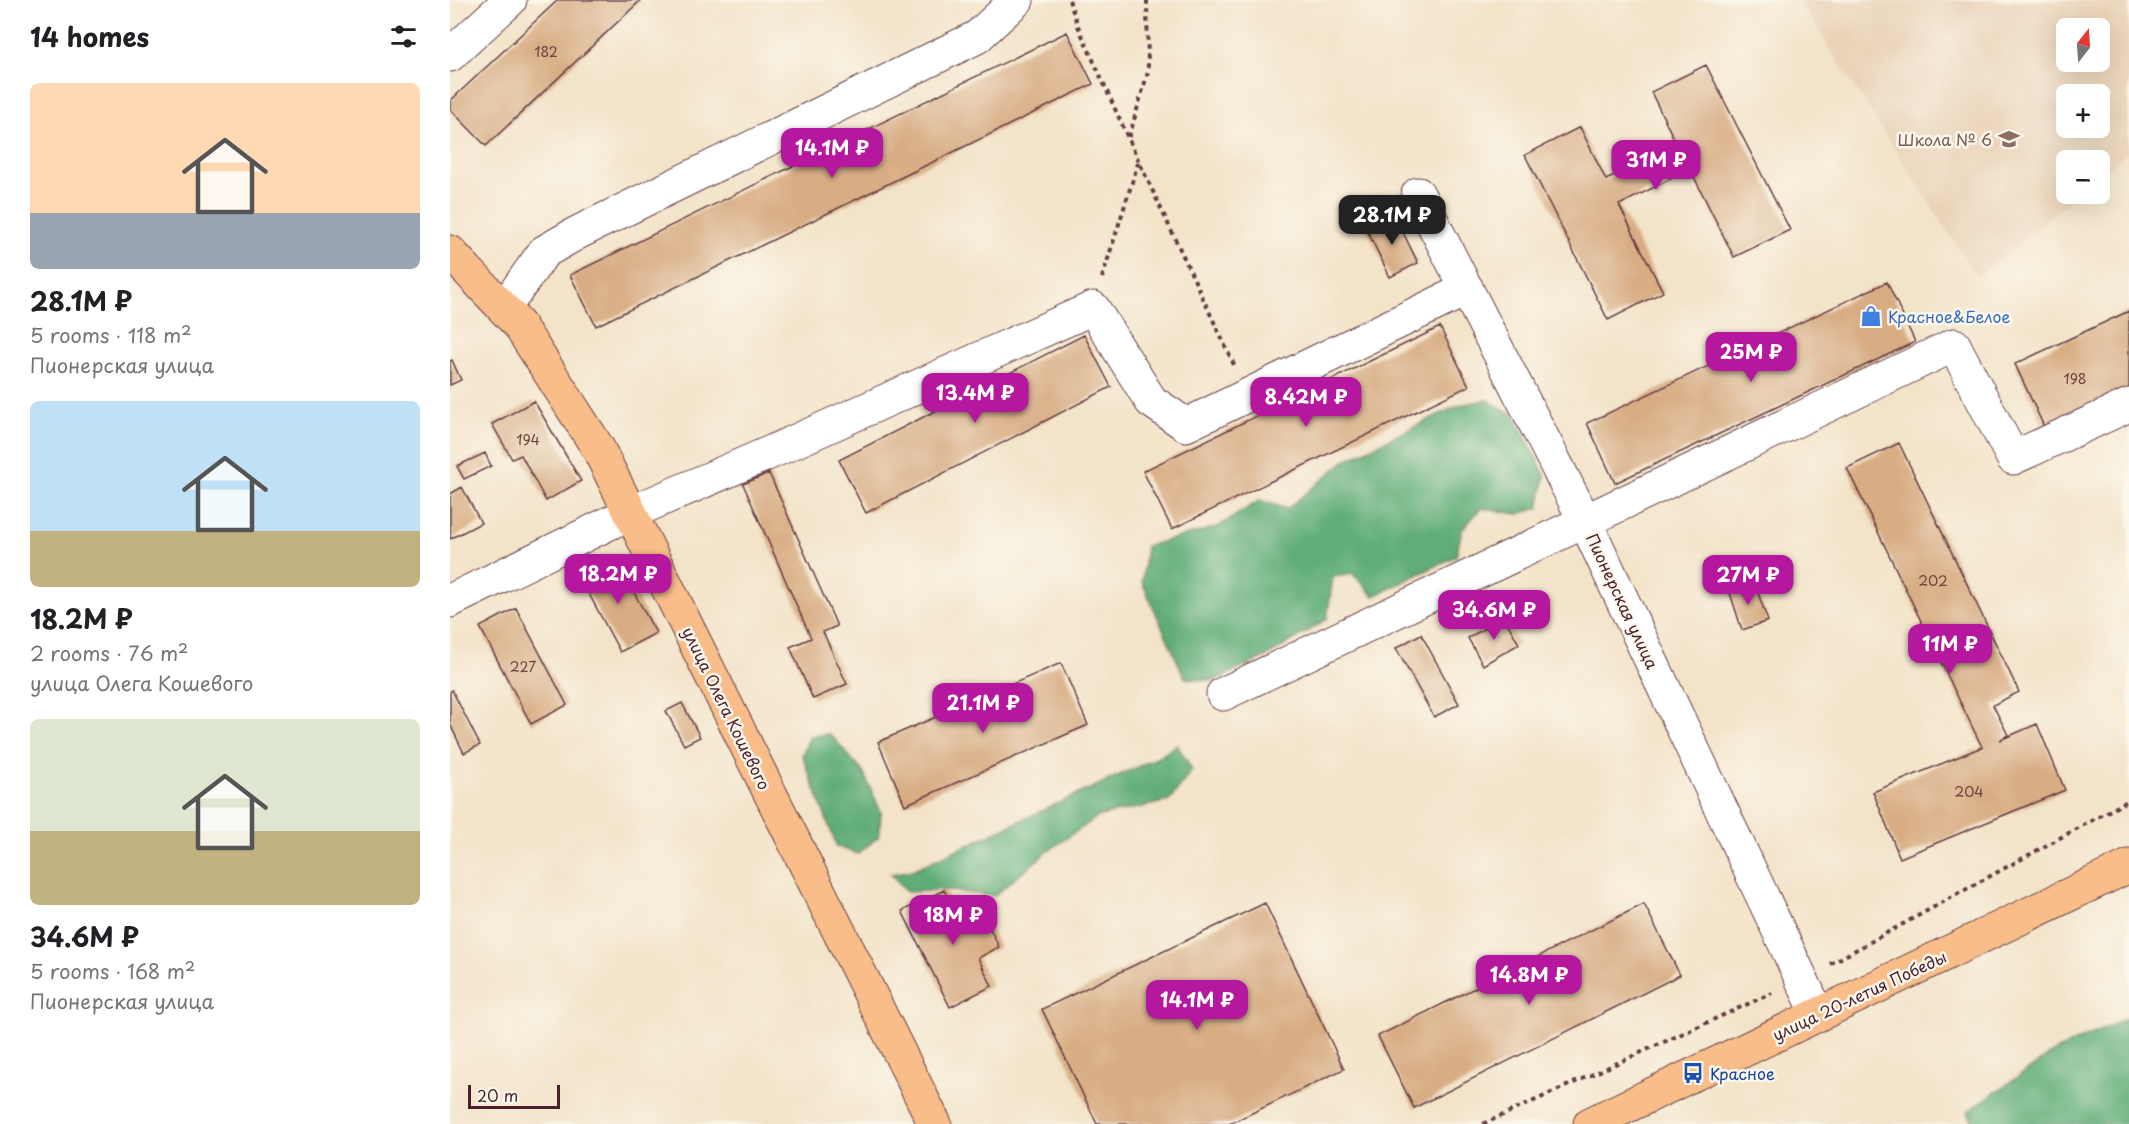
<!DOCTYPE html>
<html lang="en">
<head>
<meta charset="utf-8">
<style>
  body { margin:0; font-family:"Playpen Sans",sans-serif; background:#f2f2f2; color:#202124; height:100vh; display:flex; flex-direction:column; font-size:22px; white-space:nowrap }
  * { box-sizing:border-box; margin:0 }
  p { font-size:20px; color:#757577 }
  .icon { flex:none; width:33px; height:33px; fill:none; stroke:currentColor; stroke-width:2; stroke-linecap:round; stroke-linejoin:round }
  .map { position:relative; flex:1; overflow:hidden }
  .panel { display:flex; flex-direction:column; background:#fff; width:450px }
  .panel>* { flex:none }
  .needle { width:39px; rotate:17deg }
  .controls { position:absolute; left:1606px; top:18px; display:grid; gap:12px }
  .controls a { display:grid; place-items:center; width:54px; height:54px; border-radius:9px; background:#fff; box-shadow:0 6px 24px #0002; font-size:30px }
  .scale { position:absolute; left:18px; bottom:15px; width:92px; box-sizing:border-box; padding-left:6px; border:3px solid #4a1f2b; border-top:0; font-size:16px; line-height:21px; white-space:nowrap; color:#4a1f2b; -webkit-text-stroke:4px #fbf7ec; paint-order:stroke }
  .price { position:absolute; translate:-50% -51px; padding:0 14px; border-radius:12px; background:#b5179e; color:#fff; font-size:20px; line-height:39px; filter:drop-shadow(0 2px 3px #0008) }
  .price::after { content:''; position:absolute; left:50%; top:36px; width:18px; height:14px; margin-left:-9px; background:inherit; clip-path:polygon(0 0,100% 0,50% 100%) }
  .price.selected { background:#222; color:#fff }
  ul { padding:0; list-style:none }
  li { display:grid; align-content:center; gap:12px; height:318px; padding:0 30px }
  li span { display:grid; place-items:center; height:186px; border-radius:9px; color:#555 }
  li>.icon { margin-inline-start:auto }
  span .icon { width:108px; height:108px; fill:#fffc; stroke-width:1 }
  li b { font-size:26px }
  h2 { display:flex; justify-content:space-between; align-items:center; height:72px; padding:0 30px; font-size:26px }
  main { display:flex; flex:1; min-height:0 }
  .map>svg:first-child { display:block }
</style>
</head>
<body>
<main>
<section class="panel">
<h2>14 homes<svg class="icon" aria-label="filters" viewBox="0 0 24 24"><path d="M4 7h16M4 17h16"/><circle cx="9" cy="7" r="2"/><circle cx="15" cy="17" r="2"/></svg></h2>
<ul>
<li><span style="background:linear-gradient(#ffd9b3 70%,#9aa5b1 0)"><svg class="icon" aria-label="home" viewBox="0 0 24 24"><path d="M3 11l9-7 9 7M6 9v11h12V9"/></svg></span><div><b>28.1M ₽</b><p>5 rooms · 118 m²</p><p>Пионерская улица</p></div></li>
<li><span style="background:linear-gradient(#bfe0f5 70%,#c2b280 0)"><svg class="icon" aria-label="home" viewBox="0 0 24 24"><path d="M3 11l9-7 9 7M6 9v11h12V9"/></svg></span><div><b>18.2M ₽</b><p>2 rooms · 76 m²</p><p>улица Олега Кошевого</p></div></li>
<li><span style="background:linear-gradient(#dfe7d0 60%,#c2b280 0)"><svg class="icon" aria-label="home" viewBox="0 0 24 24"><path d="M3 11l9-7 9 7M6 9v11h12V9"/></svg></span><div><b>34.6M ₽</b><p>5 rooms · 168 m²</p><p>Пионерская улица</p></div></li>
</ul>
</section>
<div class="map">
<svg width="1679" height="1124" viewBox="0 0 1679 1124">
  <rect width="100%" height="100%" fill="#fbf7ec"/>
  <filter id="ink" filterUnits="userSpaceOnUse"><feTurbulence type="fractalNoise" baseFrequency=".0167" numOctaves="2"/><feDisplacementMap in="SourceGraphic" scale="12" xChannelSelector="R" yChannelSelector="G"/><feConvolveMatrix kernelMatrix="1 2 1 2 8 2 1 2 1" color-interpolation-filters="sRGB"/></filter>
  <filter id="wash" filterUnits="userSpaceOnUse"><feTurbulence type="fractalNoise" baseFrequency=".008" numOctaves="4" result="noise"/><feDisplacementMap in="SourceGraphic" scale="24" xChannelSelector="R" yChannelSelector="G"/><feGaussianBlur stdDeviation="1.35" result="paint"/><feColorMatrix in="noise" values="0 0 0 0 0 0 0 0 0 0 0 0 0 0 0 0 0 1.4 0 .05"/><feComposite in="paint" operator="in"/></filter>
  <g filter="url(#wash)">
    <rect width="100%" height="100%" fill="#f3e3c8"/>
    <path fill="#ead3b8" fill-rule="evenodd" d="M1349,0H1679V151L1650,175V160H1617V194H1628L1527,277ZM1617,28H1650V62H1617ZM1617,94H1650V128H1617Z"/>
    <path fill="#60ad77" stroke="#556651" stroke-width="1.5" d="M1037,400L1064,415L1095,475L1089,508L1068,514L1031,508L1012,530L1006,556L924,596L902,573L883,577L877,619L821,654L764,681L735,678L692,582L696,546L768,527L810,500L837,509L896,460L1009,405Z
      M380,734L413,772L431,812L429,836L408,854L387,847L352,755L360,736Z
      M727,744L742,770L719,801L649,816L598,851L544,896L494,890L457,892L441,874L463,870L711,756Z
      M1679,1017V1124H1523L1518,1111L1606,1051Z"/>
    <g id="blocks">
      <path fill="#d8ad84" d="M108,0H191L36,146L0,109V101Z
        M617,32L643,84L146,326L120,275Z
        M1256,65L1340,230L1284,257L1240,169L1169,205L1213,292L1158,320L1075,155L1130,127L1156,180L1227,145L1201,92Z
        M944,214L968,263L940,277L916,228Z
        M1437,282L1465,342L1165,483L1137,423Z
        M1679,311V392L1596,431L1565,364Z
        M990,327L1019,386L722,529L693,471Z
        M634,335L661,387L416,513L389,460Z
        M2,360L11,380L0,385V361Z
        M84,401L131,481L96,501L71,455L62,459L42,424Z
        M1449,443L1569,692L1543,705L1558,735L1550,740L1587,724L1615,790L1450,858L1423,792L1532,747L1397,468Z
        M35,453L41,466L14,479L7,466Z
        M319,473L387,626L373,632L397,684L363,699L340,647L361,638L293,484Z
        M12,487L31,523L0,539V494Z
        M165,558L206,633L170,652L130,577Z
        M1304,582L1318,621L1292,630L1279,590Z
        M66,608L117,705L81,724L30,627Z
        M1054,617L1069,644L1033,665L1018,638Z
        M971,634L1009,704L984,717L946,648Z
        M611,663L638,725L455,805L428,742Z
        M2,690L30,745L14,753L0,724V692Z
        M232,703L250,737L234,745L216,711Z
        M494,890L508,917L529,906L549,947L528,958L542,986L500,1007L452,911Z
        M815,903L894,1069L779,1124H647L592,1009Z
        M1194,904L1230,975L964,1108L928,1036Z"/>
    </g>
  </g>
  <g filter="url(#ink)">
    <use href="#blocks" fill-opacity="0" stroke="#633c43" stroke-width="1.5"/>
    <g fill="none" stroke-linecap="round" stroke-linejoin="round">
      <defs>
        <path id="minor" d="M0,55L60,0
          M968,194L1135,521L1368,1014
          M54,308L94,252L127,233L527,37L567,0
          M0,601L180,513L319,453L643,308L701,401L736,425L1017,289
          M773,694L1504,345L1563,458L1679,405"/>
        <path id="major" d="M0,252L69,325L148,448L485,1124
          M1140,1124L1679,866"/>
      </defs>
      <use href="#minor" stroke="#633c43" stroke-width="35"/>
      <use href="#major" stroke="#633c43" stroke-width="35"/>
      <path stroke="#633c43" stroke-width="4" stroke-dasharray="4.5 4.5" stroke-linecap="butt" d="M619,0L628,26L678,138L785,367
        M679,137L698,72L697,0
        M652,278L689,160
        M1380,964L1679,800
        M1033,1124L1322,993"/>
      <use href="#minor" stroke="#fff" stroke-width="33"/>
      <use href="#major" stroke="#f8bd89" stroke-width="33"/>
    </g>
  </g>
  <defs>
    <symbol id="school-bare" viewBox="-9 -9 18 18"><path d="M0-5L7-2L0 1L-7-2ZM-4 1L0 2.5L4 1V4Q0 6-4 4Z" fill="#8d6e63" stroke="#fbf7ec" stroke-width="2.5" paint-order="stroke"/></symbol>
    <symbol id="shop-bare" viewBox="-9 -9 18 18"><path d="M-5-2.5h2.3a2.7 3.5 0 0 1 5.4 0H5L5.5 6h-11ZM-1.5-2.5h3a1.5 2.3 0 0 0-3 0Z" fill="#3f7fe0" stroke="#fbf7ec" stroke-width="2.5" paint-order="stroke"/></symbol>
    <symbol id="bus-bare" viewBox="-9 -9 18 18"><path d="M-5-6H5V4H4V6H2V4H-2V6H-4V4H-5ZM-3.5-4V0h7V-4ZM-3.5 1.2v1.5H-2V1.2ZM2 1.2v1.5H3.5V1.2Z" fill="#1a4fb4" stroke="#fbf7ec" stroke-width="2.5" paint-order="stroke"/></symbol>
  </defs>
  <g fill-rule="evenodd">
    <use href="#school-bare" x="1544" y="124" width="30" height="30"/>
    <use href="#shop-bare" x="1406" y="301" width="30" height="30"/>
    <use href="#bus-bare" x="1228" y="1058" width="30" height="30"/>
  </g>
  <g text-anchor="middle" dominant-baseline="central" stroke-width="5" stroke-linejoin="round" paint-order="stroke">
    <g font-size="14" fill="#6e4241">
      <text x="96" y="51">182</text>
      <text x="1625" y="378">198</text>
      <text x="78" y="439">194</text>
      <text x="1483" y="580">202</text>
      <text x="73" y="666">227</text>
      <text x="1519" y="791">204</text>
    </g>
    <g font-size="16" fill="#785e54" stroke="#fbf7ec" text-anchor="end">
      <text x="1542" y="139">Школа № 6</text>
    </g>
    <g font-size="16" fill="#366cbe" stroke="#fbf7ec" text-anchor="start">
      <text x="1438" y="316">Красное&amp;Белое</text>
    </g>
    <g font-size="16" fill="#4a1f2b" stroke="#fbf7ec">
      <text transform="translate(1173 601) rotate(65)">Пионерская улица</text>
      <text transform="translate(277 708) rotate(64)">улица Олега Кошевого</text>
      <text transform="translate(1409 995) rotate(-25)">улица 20-летия Победы</text>
    </g>
    <g font-size="16" fill="#164399" stroke="#fbf7ec" text-anchor="start">
      <text x="1260" y="1073">Красное</text>
    </g>
  </g>
</svg>
<div class="controls">
<a><svg class="needle" viewBox="-14 -14 28 28"><path d="M0-13l5 13h-10z" fill="#e53935"/><path d="M0 13l5-13h-10z" fill="#757577"/></svg></a>
<a>+</a>
<a>−</a>
</div>
<div class="scale">20 m</div>
<b class="price" style="left:382px;top:179px">14.1M ₽</b>
<b class="price" style="left:1206px;top:191px">31M ₽</b>
<b class="price selected" style="left:942px;top:246px">28.1M ₽</b>
<b class="price" style="left:1301px;top:383px">25M ₽</b>
<b class="price" style="left:525px;top:424px">13.4M ₽</b>
<b class="price" style="left:856px;top:428px">8.42M ₽</b>
<b class="price" style="left:168px;top:605px">18.2M ₽</b>
<b class="price" style="left:1298px;top:606px">27M ₽</b>
<b class="price" style="left:1044px;top:641px">34.6M ₽</b>
<b class="price" style="left:1500px;top:675px">11M ₽</b>
<b class="price" style="left:533px;top:734px">21.1M ₽</b>
<b class="price" style="left:503px;top:946px">18M ₽</b>
<b class="price" style="left:1079px;top:1006px">14.8M ₽</b>
<b class="price" style="left:747px;top:1031px">14.1M ₽</b>
</div>
</main>
</body>
</html>
